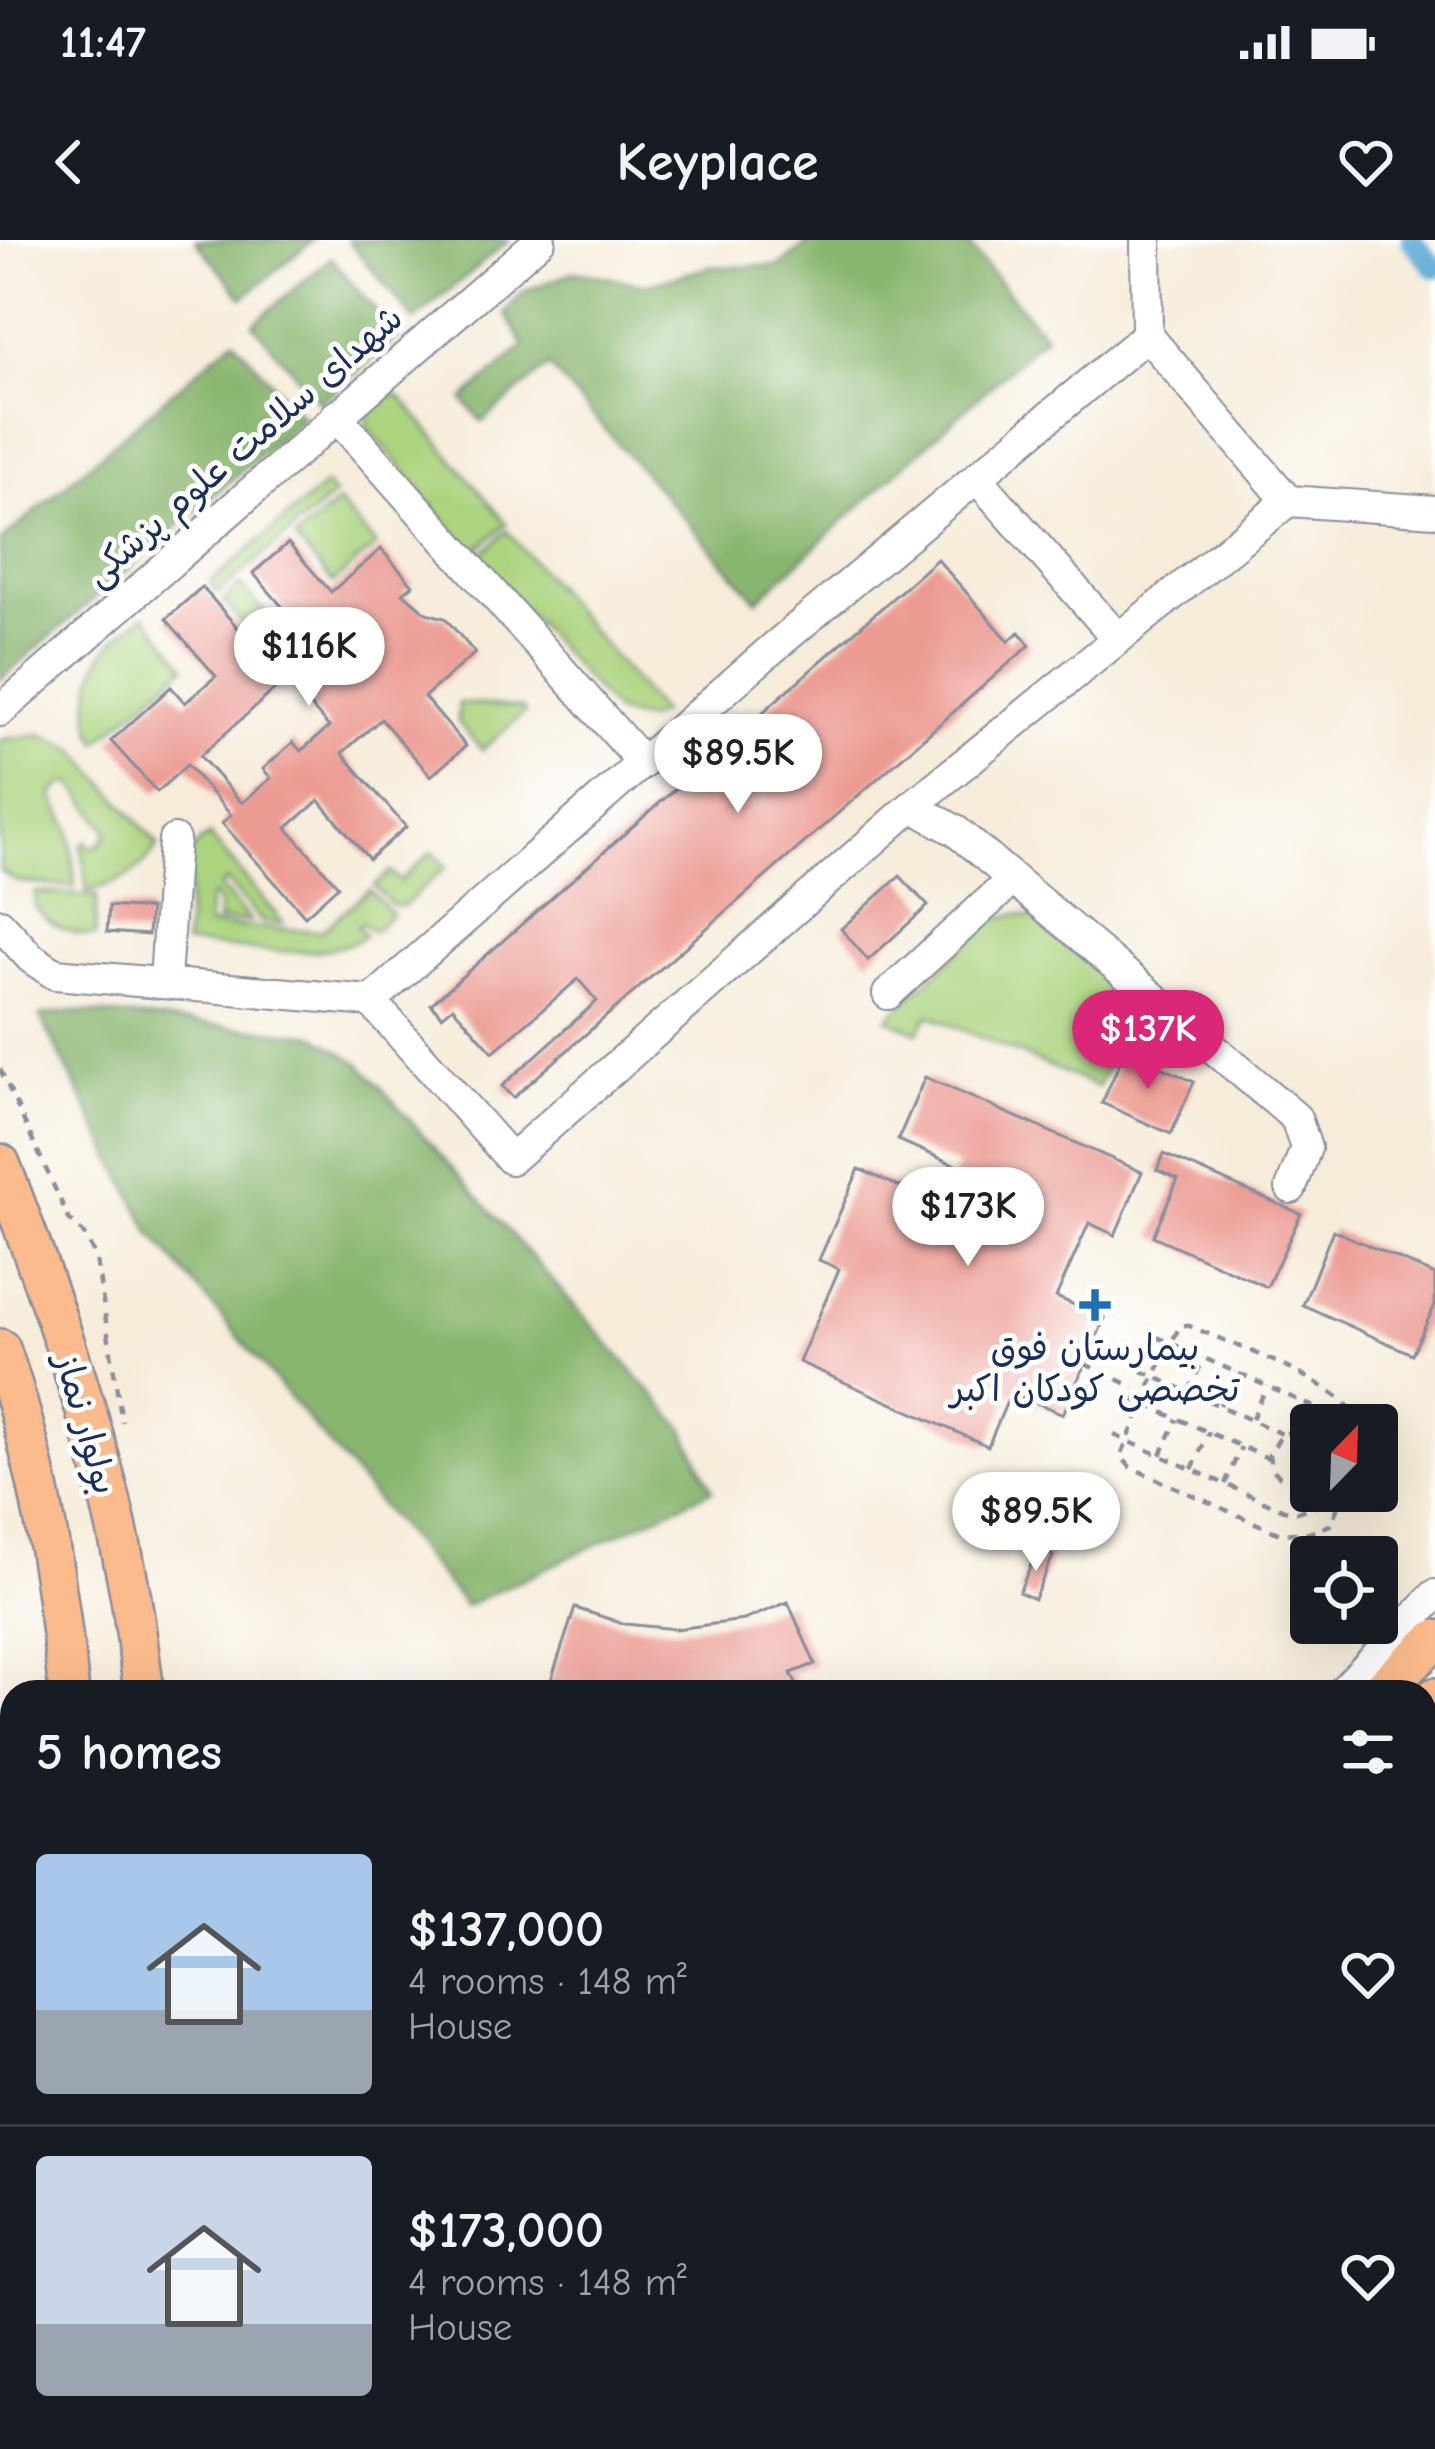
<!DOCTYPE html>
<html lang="en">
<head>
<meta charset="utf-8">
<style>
  body { margin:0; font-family:"Comic Neue","Playpen Sans Arabic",sans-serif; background:#242831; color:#f1f3f6; height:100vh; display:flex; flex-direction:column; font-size:45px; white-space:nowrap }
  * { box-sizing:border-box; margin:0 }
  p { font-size:39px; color:#9ea1a6 }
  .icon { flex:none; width:66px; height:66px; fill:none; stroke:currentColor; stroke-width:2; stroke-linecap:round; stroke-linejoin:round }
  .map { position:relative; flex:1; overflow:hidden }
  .side { position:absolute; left:0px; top:1440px; width:1437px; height:771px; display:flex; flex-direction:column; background:#171b24; border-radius:36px 36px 0 0; box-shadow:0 12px 48px #0002 }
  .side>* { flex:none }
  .needle { width:78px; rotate:23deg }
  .buttons { position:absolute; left:1290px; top:1164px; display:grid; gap:24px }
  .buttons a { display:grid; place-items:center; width:108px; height:108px; border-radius:12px; background:#171b24; box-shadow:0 12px 48px #0002; font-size:60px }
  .price { position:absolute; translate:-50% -102px; padding:0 27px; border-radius:42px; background:#fff; color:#222; font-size:39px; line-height:78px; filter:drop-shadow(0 3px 6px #0008) }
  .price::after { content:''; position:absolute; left:50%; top:72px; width:36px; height:27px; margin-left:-18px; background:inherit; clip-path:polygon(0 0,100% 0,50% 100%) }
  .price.current { background:#db2777; color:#fff }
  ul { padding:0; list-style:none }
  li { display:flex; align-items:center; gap:36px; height:300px; padding:0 36px }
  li+li { border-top:3px solid #363941 }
  li span { display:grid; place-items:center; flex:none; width:336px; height:240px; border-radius:12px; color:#555 }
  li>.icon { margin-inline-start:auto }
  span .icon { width:144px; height:144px; fill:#fffc; stroke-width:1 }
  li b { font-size:51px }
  h2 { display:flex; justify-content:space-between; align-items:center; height:144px; padding:0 36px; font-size:51px }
  .status { display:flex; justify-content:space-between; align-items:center; height:84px; padding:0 60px; background:#171b24; direction:ltr }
  .status svg { height:33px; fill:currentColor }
  header { display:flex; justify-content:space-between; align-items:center; height:156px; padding:0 36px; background:#171b24; font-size:54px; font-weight:700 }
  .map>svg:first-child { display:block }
</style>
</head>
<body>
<div class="status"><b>11:47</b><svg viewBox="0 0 49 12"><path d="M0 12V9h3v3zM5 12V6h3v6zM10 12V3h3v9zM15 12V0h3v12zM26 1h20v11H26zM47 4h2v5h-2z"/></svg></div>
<header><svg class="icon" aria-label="back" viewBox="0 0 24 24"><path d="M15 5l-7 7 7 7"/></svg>Keyplace<svg class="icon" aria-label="heart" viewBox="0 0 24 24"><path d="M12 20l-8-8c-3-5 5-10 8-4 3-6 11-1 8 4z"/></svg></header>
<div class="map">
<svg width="1435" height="2209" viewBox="0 0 1435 2209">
  <rect width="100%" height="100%" fill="#fff"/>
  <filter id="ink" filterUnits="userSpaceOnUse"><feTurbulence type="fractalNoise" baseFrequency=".00833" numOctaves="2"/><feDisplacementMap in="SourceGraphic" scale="24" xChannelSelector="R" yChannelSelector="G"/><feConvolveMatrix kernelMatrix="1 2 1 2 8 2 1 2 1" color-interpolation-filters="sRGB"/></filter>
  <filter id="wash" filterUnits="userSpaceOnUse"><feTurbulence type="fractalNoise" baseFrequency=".004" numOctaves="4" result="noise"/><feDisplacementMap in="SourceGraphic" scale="48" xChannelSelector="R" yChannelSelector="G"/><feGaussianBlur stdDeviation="2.7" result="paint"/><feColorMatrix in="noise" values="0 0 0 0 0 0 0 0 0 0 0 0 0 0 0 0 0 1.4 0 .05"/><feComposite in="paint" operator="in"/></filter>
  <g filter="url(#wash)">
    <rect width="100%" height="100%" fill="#f6ecd9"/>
    <path fill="#acd47f" stroke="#64826e" stroke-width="3" d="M394,154L401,157L507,284L472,313L366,185L368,173Z
      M325,245L334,255L218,353L210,343Z
      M338,262L376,305L333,343L295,299Z
      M507,291L661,473L646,480L616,473L478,317Z
      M240,345L290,400L272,416L223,361Z
      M145,375L186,426L98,502C82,476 90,431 108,407C117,395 133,385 145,375Z
      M459,463L522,468L525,472L482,510L458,482Z
      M41,494L75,509L158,605C141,634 119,643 87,651L81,604L86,601L90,608L101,603L108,591L72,543L63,544L52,555L70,590L75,647L18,642L0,631V500Z
      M209,595L283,683L262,682L226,641L220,647L250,681H218L219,664L213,656L209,660L208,685L321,691L369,650L392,674L373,692L363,682L358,687L365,695C326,725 233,706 185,704L191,610Z
      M432,612L446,627L403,666H393L374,646L390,632L400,641Z
      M35,652L97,656L95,696C69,694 52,688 35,667Z
      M1018,674L1032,677L1136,762L1098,847L928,775L918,792L887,779L993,679Z"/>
    <path fill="#89b66e" stroke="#527266" stroke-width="3" d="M195,0H313L243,58Z
      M348,0H509L414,80Z
      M811,0H964L1045,96L757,360L549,126L482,182L463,160L524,106L505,73L523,52L576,31L646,45L710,27L780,26Z
      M331,18L398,97L320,163L253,84Z
      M234,99L303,178L0,440V302Z
      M72,771L314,795L359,823L684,1189L712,1250L465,1366L151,993L40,776Z"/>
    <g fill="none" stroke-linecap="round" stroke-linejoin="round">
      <path stroke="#5dabd6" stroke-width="21" d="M1411,0L1435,28"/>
    </g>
    <g id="blocks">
      <path fill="#ec9b93" d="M288,303L331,352L381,309L413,345L403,353L426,373L445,378L475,413L424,457L466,506L431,536L381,479L342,513L406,587L369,619L319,560L287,588L338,646L305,676L222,583L231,575L187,525L157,552L111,501L171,447L185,463L216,436L166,379L202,347L284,441L200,516L242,563L271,538L263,529L293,502L301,511L329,487L279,431L313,402L253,333Z
        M937,319L1009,401L1019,392L1030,405L513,858L502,846L597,761L578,739L493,812L453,767L442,776L431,764Z
        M900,636L928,666L868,720L841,689Z
        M109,666L150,669L148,695L107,692Z
        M1125,811L1194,842L1171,894L1102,863Z
        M925,837L1142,932L1115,995L1089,983L1056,1057L1105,1078L1063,1174L1011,1152L988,1206L799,1122L839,1029L819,1020L859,929L942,965L958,926L898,900Z
        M1164,914L1301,974L1267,1047L1153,996L1178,939L1157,930Z
        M1333,990L1435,1035V1065L1412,1114L1303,1065Z
        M1038,1309L1053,1316L1034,1359L1019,1352Z
        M788,1362L815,1424L791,1433L800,1452H547L575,1368L625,1384L676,1389L744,1380Z"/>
    </g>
  </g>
  <g filter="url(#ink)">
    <use href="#blocks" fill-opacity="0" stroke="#888e9c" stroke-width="3"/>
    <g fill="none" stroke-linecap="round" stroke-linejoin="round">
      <defs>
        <path id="minor" d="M1146,0L1147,95L773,408L371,761L511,919L912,566L1288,261L1435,271
          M1147,95L1288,261
          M336,176L643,523
          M978,239L1118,399
          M0,471L540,0
          M912,566L956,591L1296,878L1306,908L1291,948
          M0,684L31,718L55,734L371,761
          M165,741L174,600
          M888,754L1011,641
          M1342,1452L1435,1355
          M1425,1687L1435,1678
          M1425,1839L1435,1850
          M1425,2130L1435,2141
          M1165,2199L1174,2209
          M829,2209L840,2199"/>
        <path id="major" d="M0,924C52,1059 101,1199 128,1342C135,1378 139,1415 144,1452
          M0,1109C39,1220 56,1335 69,1452
          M1379,1452L1435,1400
          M1425,1467L1435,1458
          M122,2209V2199
          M198,2209L205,2199"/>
      </defs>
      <use href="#minor" stroke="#888e9c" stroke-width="34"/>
      <use href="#major" stroke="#888e9c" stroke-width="44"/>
      <path stroke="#888e9c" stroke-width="4.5" stroke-dasharray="9 9" stroke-linecap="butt" d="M0,829L69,979L84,994L96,1018L122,1182
        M1157,1097L1318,1169L1335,1185
        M1085,1124L1134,1147
        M1142,1131L1282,1194
        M1189,1151L1204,1118
        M1130,1158L1270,1219
        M1220,1165L1235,1132
        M1252,1179L1267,1146
        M1114,1195L1284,1270L1297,1272L1316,1265L1322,1251
        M1311,1198L1298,1191L1282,1194L1269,1215C1271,1238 1291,1248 1311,1236
        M1161,1215L1177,1179
        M1192,1229L1209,1192
        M1225,1244L1241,1207
        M1345,1251L1330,1285L1312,1292L1280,1294L1130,1227L1121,1216L1154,1136L1180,1086L1187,1085C1235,1106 1340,1140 1363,1185
        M1372,1251L1377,1253"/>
      <use href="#minor" stroke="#fff" stroke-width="30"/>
      <use href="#major" stroke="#fbbb8c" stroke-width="39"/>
    </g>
  </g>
  <path fill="#1f6fb2" stroke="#fff" stroke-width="4.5" d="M1089 1047h12v12h12v12h-12v12h-12v-12h-12v-12h12z"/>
  <g text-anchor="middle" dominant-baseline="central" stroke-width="10" stroke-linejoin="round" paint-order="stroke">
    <g font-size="36" fill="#1b2f5e" stroke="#fff">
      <text transform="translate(244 206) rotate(-41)">شهدای سلامت علوم پزشکی</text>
      <text transform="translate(86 1184) rotate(74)">بولوار نماز</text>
    </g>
    <g font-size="36" fill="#1b2f5e" stroke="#fff">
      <text x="1095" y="1108">بیمارستان فوق<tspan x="1095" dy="41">تخصصی کودکان اکبر</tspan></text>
    </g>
  </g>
</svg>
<div class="buttons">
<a><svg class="needle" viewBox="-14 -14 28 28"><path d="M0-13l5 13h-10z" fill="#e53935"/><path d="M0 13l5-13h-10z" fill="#9ea1a6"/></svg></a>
<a><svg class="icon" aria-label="locate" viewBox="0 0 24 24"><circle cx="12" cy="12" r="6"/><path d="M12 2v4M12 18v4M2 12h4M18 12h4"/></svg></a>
</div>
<b class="price" style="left:309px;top:469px">$116K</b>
<b class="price" style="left:738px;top:576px">$89.5K</b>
<b class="price current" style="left:1148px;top:852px">$137K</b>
<b class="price" style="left:968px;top:1029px">$173K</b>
<b class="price" style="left:1036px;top:1334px">$89.5K</b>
<section class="side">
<h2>5 homes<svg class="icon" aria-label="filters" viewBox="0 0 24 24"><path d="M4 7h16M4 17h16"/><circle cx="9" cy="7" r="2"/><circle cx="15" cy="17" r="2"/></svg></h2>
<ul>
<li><span style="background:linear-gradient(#a9c7e8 65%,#9aa5b1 0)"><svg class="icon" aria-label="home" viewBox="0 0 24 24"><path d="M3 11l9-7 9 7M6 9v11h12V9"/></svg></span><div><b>$137,000</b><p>4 rooms · 148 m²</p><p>House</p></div><svg class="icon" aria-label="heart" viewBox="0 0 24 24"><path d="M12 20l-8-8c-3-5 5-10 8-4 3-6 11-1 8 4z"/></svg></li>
<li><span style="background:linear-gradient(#c9d6e8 70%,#9aa5b1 0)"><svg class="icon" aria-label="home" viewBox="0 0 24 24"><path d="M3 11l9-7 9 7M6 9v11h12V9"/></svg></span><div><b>$173,000</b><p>4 rooms · 148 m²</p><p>House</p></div><svg class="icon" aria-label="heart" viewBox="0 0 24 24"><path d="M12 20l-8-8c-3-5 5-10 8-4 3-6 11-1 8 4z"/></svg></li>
</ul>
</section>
</div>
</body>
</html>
